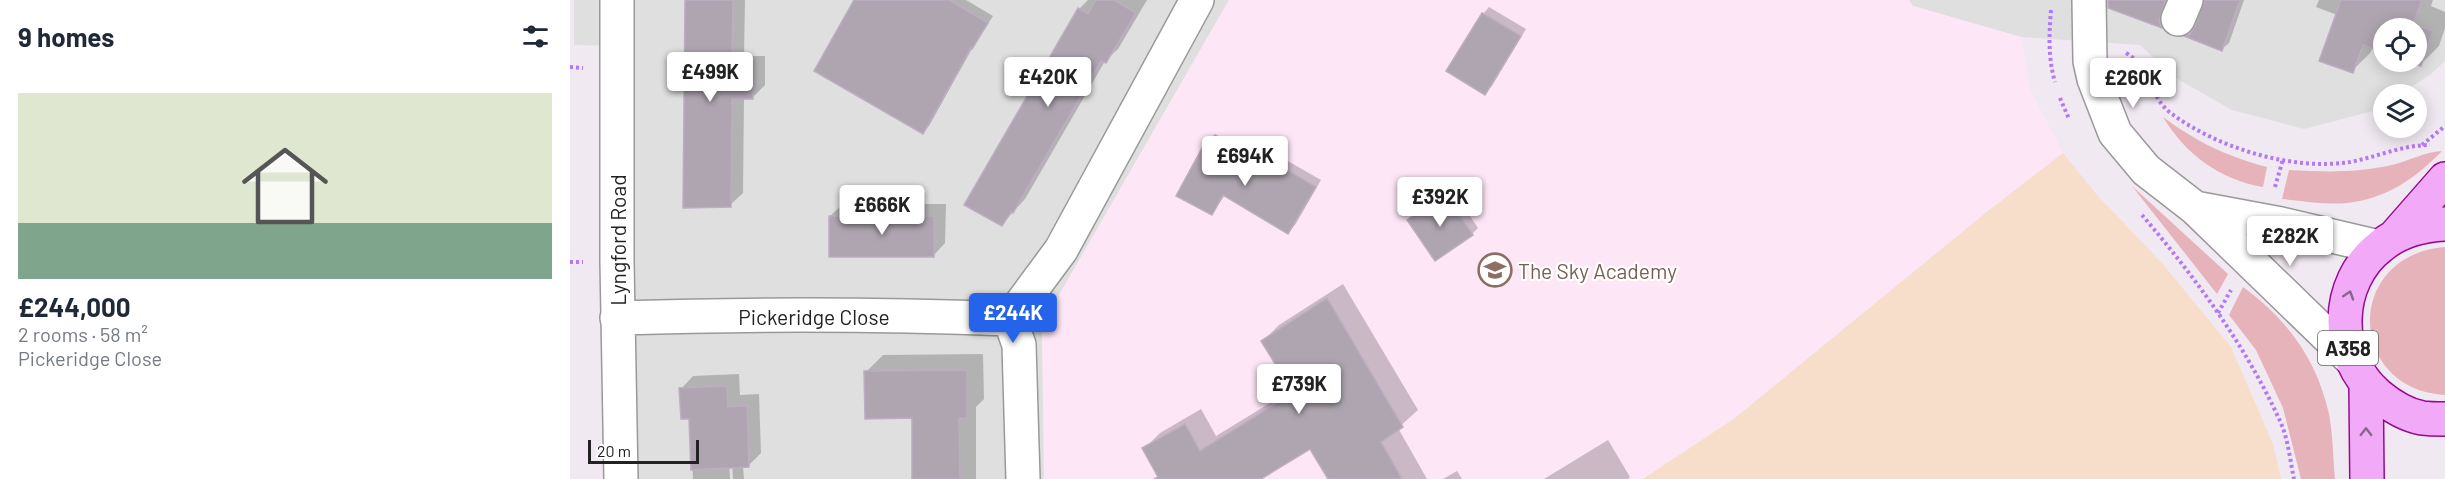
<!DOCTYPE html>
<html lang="en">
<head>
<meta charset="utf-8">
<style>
  body { margin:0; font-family:Barlow,sans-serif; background:#f2f2f3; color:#1f2937; height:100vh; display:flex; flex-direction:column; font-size:22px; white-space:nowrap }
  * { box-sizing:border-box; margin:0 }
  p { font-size:20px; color:#747a83 }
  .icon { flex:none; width:33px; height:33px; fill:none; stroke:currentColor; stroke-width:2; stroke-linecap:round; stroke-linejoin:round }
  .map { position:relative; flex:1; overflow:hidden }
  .sheet { display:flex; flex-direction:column; background:#fff; width:570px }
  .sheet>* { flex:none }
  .controls { position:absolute; left:1803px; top:18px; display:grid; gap:12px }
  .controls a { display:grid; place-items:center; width:54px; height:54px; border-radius:50%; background:#fff; box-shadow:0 3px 15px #0003; font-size:30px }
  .scale { position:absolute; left:18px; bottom:15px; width:111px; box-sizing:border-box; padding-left:6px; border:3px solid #222; border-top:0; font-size:16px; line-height:21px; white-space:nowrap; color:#222; -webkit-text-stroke:4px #fff; paint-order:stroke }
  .price { position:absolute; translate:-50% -51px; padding:0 14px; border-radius:6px; background:#fff; color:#222; font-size:20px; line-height:39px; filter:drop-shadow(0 2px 3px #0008) }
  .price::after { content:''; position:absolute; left:50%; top:36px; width:18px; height:14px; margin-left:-9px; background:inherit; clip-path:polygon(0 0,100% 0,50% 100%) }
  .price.current { background:#2563eb; color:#fff }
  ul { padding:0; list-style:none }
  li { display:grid; align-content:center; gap:12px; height:318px; padding:0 18px }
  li+li { border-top:2px solid #e0e1e3 }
  li span { display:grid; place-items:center; height:186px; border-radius:0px; color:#555 }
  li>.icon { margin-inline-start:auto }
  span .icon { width:108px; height:108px; fill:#fffc; stroke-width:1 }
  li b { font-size:26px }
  h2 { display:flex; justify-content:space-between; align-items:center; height:72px; padding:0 18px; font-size:26px }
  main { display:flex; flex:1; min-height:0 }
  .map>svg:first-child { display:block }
</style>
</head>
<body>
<main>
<section class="sheet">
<h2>9 homes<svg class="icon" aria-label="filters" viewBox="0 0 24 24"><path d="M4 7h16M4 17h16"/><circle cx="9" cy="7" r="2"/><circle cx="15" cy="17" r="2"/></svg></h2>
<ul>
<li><span style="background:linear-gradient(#dfe7d0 70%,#7fa58c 0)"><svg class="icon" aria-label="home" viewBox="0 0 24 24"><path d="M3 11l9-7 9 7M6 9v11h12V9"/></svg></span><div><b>£244,000</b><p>2 rooms · 58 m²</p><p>Pickeridge Close</p></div></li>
</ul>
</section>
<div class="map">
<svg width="1875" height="479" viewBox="0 0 1875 479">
  <rect width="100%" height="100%" fill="#f1e9f1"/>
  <path fill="#dfdfe0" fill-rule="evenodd" d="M4,0H659L472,324L474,479H64V46L4,45Z
    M1339,0H1875V61L1860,75L1830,94H1814L1813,105L1803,111L1734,129L1662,110L1604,77L1570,45L1451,37L1343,6ZM1814,28H1846V62H1814Z"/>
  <path fill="#fde6f5" d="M659,0H1339L1343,6L1451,37L1460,89L1493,153L1418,211L1165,418L1073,479H474L472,325Z"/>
  <path fill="#e7b3ba" d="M1593,117C1627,142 1656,156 1697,167L1693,187C1650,180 1615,154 1593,117Z
    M1872,151C1846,178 1816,199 1777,203C1756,205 1733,201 1712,199L1719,170C1756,172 1785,173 1822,165C1839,161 1854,152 1872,151Z
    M1562,186L1658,274L1647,294Z
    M1875,247V395C1776,389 1774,255 1875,247Z
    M1673,287C1718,320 1747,360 1759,414C1763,435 1763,458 1765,479H1731L1713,408L1686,350L1659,315Z"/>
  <path fill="#f7decb" d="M1493,153L1527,195L1592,263L1661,347L1703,444L1711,479H1073L1165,418L1418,211Z"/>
  <path fill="#0003" d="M116,0H175L174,56H195V85L182,98H174L173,193L160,205Z
    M286,0H396L423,16L404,45L359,126L353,132Z
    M518,0H577L548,49L535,61L455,199L432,224L509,9Z
    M1564,0H1598V20L1591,26L1559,14Z
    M1636,0H1674L1659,43L1652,49L1617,36L1625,29Z
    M1749,0H1863L1861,6L1875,12V28L1869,46L1851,64L1842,62H1846V28H1814L1800,53L1782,71L1767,15L1746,7Z
    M919,7L956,29L922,86L915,93L913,14Z
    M645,134L701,165L709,156L751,180L725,225L718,232L655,195L642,214L638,140Z
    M882,189L908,228L902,234L839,220Z
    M273,204H376L375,243L363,256L260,216Z
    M773,284L848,410L828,428L857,479H760L741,447L688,479H589L591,478L574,449L590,433L631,409L646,436L723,389L693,341L709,325Z
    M413,354L414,399L406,407V479H344L343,416L296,372L313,355Z
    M169,374L170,395L189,394L191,453L178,466H173L174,479H163L162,461H159L160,479H123L120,417L111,389L123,376Z
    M1038,440L1060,477L1058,479H974Z
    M887,471L892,479H873Z"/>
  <path fill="#aea5b0" stroke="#beacc2" stroke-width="1.5" d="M115,0H163L162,68L183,67V99H162L161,207L113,208Z
    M284,0H379L418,23L402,49L401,48L353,134L244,71Z
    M526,0H544L566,13L536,63L531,61L443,213L441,212L432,226L394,205L508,8L518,14Z
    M1538,0H1596L1589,21L1592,28L1538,8Z
    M1634,0H1670L1652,51L1614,36L1620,34L1625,26Z
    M1771,0H1852L1843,24L1863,31L1851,66L1838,62H1846V28H1814V53L1793,45L1783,73L1749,61Z
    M912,13L951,36L915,95L876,71Z
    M637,139L696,172L702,161L746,187L718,234L653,195L642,215L606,196Z
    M875,194L903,235L865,261L837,220Z
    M259,216H364V257H259Z
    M757,298L833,427L811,442L832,479H758L740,449L691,479H584L588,477L572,448L615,424L630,451L723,393L691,341Z
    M397,370V418H389L390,479H342V418L295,419L294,371Z
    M157,386L158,407L177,406L179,467L121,470L119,419H111L109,388Z"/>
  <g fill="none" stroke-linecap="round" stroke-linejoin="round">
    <defs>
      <path id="street" d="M47,0V262L51,479
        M1519,0L1520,61L1524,79L1545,133L1576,170L1625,208L1781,359
        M1608,19L1616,0
        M1625,208L1711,224L1809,247
        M47,318C178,314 309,314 440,319L491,250L627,0
        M440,319L449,345L453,479"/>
      <path id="primary" d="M1875,224C1852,225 1829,231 1811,246C1764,282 1763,357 1808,395C1820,405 1836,415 1852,418C1859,419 1867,419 1875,419
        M1825,236L1875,179
        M1796,385L1797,479"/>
    </defs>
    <use href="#street" stroke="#999" stroke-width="36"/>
    <use href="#primary" stroke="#960a91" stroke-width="36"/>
    <path stroke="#b27af2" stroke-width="4" stroke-dasharray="3 3" stroke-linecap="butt" d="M1481,10C1479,35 1478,58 1485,82
      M1556,53C1583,68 1578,97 1602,114C1648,148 1722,171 1780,162C1807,157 1832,145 1860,145
      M0,67L13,68
      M1490,98L1499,119
      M1852,145L1875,126
      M1705,187L1713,159
      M1572,215C1625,277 1676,346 1710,421C1718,438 1720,460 1724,479
      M0,262H13
      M1648,313L1661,290"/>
    <use href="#street" stroke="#fff" stroke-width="33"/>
    <use href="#primary" stroke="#f2a9f7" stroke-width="33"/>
  </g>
  <defs><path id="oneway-chevron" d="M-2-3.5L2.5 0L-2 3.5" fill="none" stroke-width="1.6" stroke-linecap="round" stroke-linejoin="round" transform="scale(1.5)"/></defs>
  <g stroke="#8a668c">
    <use href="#oneway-chevron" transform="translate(1779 295) rotate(-72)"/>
    <use href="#oneway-chevron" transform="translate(1796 432) rotate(-90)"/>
  </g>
  <defs>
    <symbol id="school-ring" viewBox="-11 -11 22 22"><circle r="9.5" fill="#fff" stroke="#8d6e63" stroke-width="1.5"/><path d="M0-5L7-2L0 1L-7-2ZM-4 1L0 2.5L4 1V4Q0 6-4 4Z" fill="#8d6e63"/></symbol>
  </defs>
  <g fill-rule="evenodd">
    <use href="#school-ring" x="906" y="251" width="38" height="38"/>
  </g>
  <g text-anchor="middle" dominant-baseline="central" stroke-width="4.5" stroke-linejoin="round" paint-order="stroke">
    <rect fill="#fff" stroke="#646464" stroke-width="1.5" x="1748" y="331" width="60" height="34" rx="4.5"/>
    <g font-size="20" font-weight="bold" fill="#222">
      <text x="1778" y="348">A358</text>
    </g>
    <g font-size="21" fill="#222" stroke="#fff">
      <text transform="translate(47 240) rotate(-90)">Lyngford Road</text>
      <text x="244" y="316">Pickeridge Close</text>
    </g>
    <g font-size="21" fill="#785e54" stroke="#fff" text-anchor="start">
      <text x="948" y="270">The Sky Academy</text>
    </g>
  </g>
</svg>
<div class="controls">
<a><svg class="icon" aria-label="locate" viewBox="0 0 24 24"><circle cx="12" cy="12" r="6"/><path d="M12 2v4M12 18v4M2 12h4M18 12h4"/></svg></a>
<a><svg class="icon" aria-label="layers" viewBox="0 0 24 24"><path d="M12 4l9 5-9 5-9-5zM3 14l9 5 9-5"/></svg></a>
</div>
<div class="scale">20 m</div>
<b class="price" style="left:140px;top:103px">£499K</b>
<b class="price" style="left:478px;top:108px">£420K</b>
<b class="price" style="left:1563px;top:109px">£260K</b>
<b class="price" style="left:675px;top:187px">£694K</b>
<b class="price" style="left:870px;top:228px">£392K</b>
<b class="price" style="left:312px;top:236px">£666K</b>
<b class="price" style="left:1720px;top:267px">£282K</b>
<b class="price current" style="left:443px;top:344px">£244K</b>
<b class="price" style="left:729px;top:415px">£739K</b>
</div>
</main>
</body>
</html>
